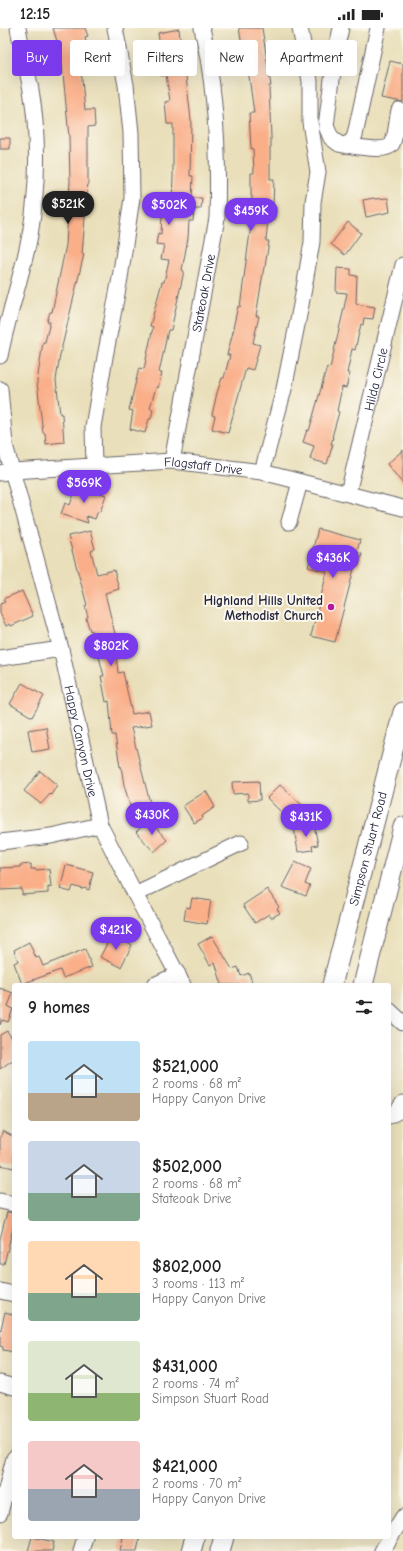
<!DOCTYPE html>
<html lang="en">
<head>
<meta charset="utf-8">
<style>
  body { margin:0; font-family:"Comic Neue",sans-serif; background:#f6f6f6; color:#222; height:100vh; display:flex; flex-direction:column; font-size:15px; white-space:nowrap }
  * { box-sizing:border-box; margin:0 }
  p { font-size:13px; color:#767676 }
  .icon { flex:none; width:22px; height:22px; fill:none; stroke:currentColor; stroke-width:2; stroke-linecap:round; stroke-linejoin:round }
  .map { position:relative; flex:1; overflow:hidden }
  .panel { position:absolute; left:12px; top:955px; width:379px; height:556px; display:flex; flex-direction:column; background:#fff; border-radius:4px; box-shadow:0 4px 16px #0002 }
  .panel>* { flex:none }
  .guide { position:absolute; left:12px; top:12px; width:379px; height:36px; display:flex; gap:8px }
  .price { position:absolute; translate:-50% -34px; padding:0 9px; border-radius:14px; background:#7c3aed; color:#fff; font-size:13px; line-height:26px; filter:drop-shadow(0 1px 2px #0008) }
  .price::after { content:''; position:absolute; left:50%; top:24px; width:12px; height:9px; margin-left:-6px; background:inherit; clip-path:polygon(0 0,100% 0,50% 100%) }
  .price.on { background:#222; color:#fff }
  ul { padding:0; list-style:none }
  li { display:flex; align-items:center; gap:12px; height:100px; padding:0 16px }
  li span { display:grid; place-items:center; flex:none; width:112px; height:80px; border-radius:4px; color:#555 }
  li>.icon { margin-inline-start:auto }
  span .icon { width:48px; height:48px; fill:#fffc; stroke-width:1 }
  li b { font-size:17px }
  h2 { display:flex; justify-content:space-between; align-items:center; height:48px; padding:0 16px; font-size:17px }
  .tag { padding:0 14px; border-radius:4px; background:#fff; box-shadow:0 4px 16px #0002; font-size:14px; line-height:36px }
  .tag.on { background:#7c3aed; color:#fff }
  .status { display:flex; justify-content:space-between; align-items:center; height:28px; padding:0 20px; background:#fff; direction:ltr }
  .status svg { height:11px; fill:currentColor }
  .map>svg:first-child { display:block }
</style>
</head>
<body>
<div class="status"><b>12:15</b><svg viewBox="0 0 49 12"><path d="M0 12V9h3v3zM5 12V6h3v6zM10 12V3h3v9zM15 12V0h3v12zM26 1h20v11H26zM47 4h2v5h-2z"/></svg></div>
<div class="map">
<svg width="403" height="1523" viewBox="0 0 403 1523">
  <rect width="100%" height="100%" fill="#fbf7ec"/>
  <filter id="ink" filterUnits="userSpaceOnUse"><feTurbulence type="fractalNoise" baseFrequency=".025" numOctaves="2"/><feDisplacementMap in="SourceGraphic" scale="8" xChannelSelector="R" yChannelSelector="G"/><feConvolveMatrix kernelMatrix="1 2 1 2 8 2 1 2 1" color-interpolation-filters="sRGB"/></filter>
  <filter id="wash" filterUnits="userSpaceOnUse"><feTurbulence type="fractalNoise" baseFrequency=".012" numOctaves="4" result="noise"/><feDisplacementMap in="SourceGraphic" scale="16" xChannelSelector="R" yChannelSelector="G"/><feGaussianBlur stdDeviation="0.9" result="paint"/><feColorMatrix in="noise" values="0 0 0 0 0 0 0 0 0 0 0 0 0 0 0 0 0 1.4 0 .05"/><feComposite in="paint" operator="in"/></filter>
  <g filter="url(#wash)">
    <rect width="100%" height="100%" fill="#e9dfba"/>
    <g id="blocks">
      <path fill="#faaf89" d="M53,0H85L88,8L85,9L90,41L81,42L85,82H94L95,98L88,99V154L82,226H84L60,327L56,352L60,386H62L64,414L46,416L45,405H43L37,354L43,314H45L50,294H47L50,284H52L66,217L70,154L69,109L62,35L59,36L57,24L60,23Z
        M239,0H262L271,58H269L271,110V119H270V151H274L273,178L276,179L275,192L268,191L266,213H269L265,239H264L256,288H259L253,315L260,317L253,342L246,340L228,405L212,401L215,388L212,387L217,365L222,350H224L230,327H227L234,300H233L238,278L240,279L250,204L252,168H251V145H254L253,121H251L249,85H254L247,34L245,28L244,29Z
        M179,1L181,18H179L184,48H186L191,92L190,148H193L192,170H202L201,181H194L193,193H189L188,210L182,242L184,243L171,302H168L159,345H162L158,360L156,359L150,380L153,381L151,391H149L145,405L130,401L133,383L129,382L139,340L144,341L153,299L150,298L162,254H164L169,232L161,231L164,217L156,216L158,205L161,206L163,172H172L173,149V96H167L165,74L170,73L166,47L161,48L158,31H156L154,20L160,19L158,5Z
        M390,33L403,36V74L381,70Z
        M0,110H10V121H0Z
        M374,170L375,171L388,170L390,184L366,189L363,172Z
        M348,194L361,205L345,227L331,216Z
        M337,240L351,241V247L357,248L356,276L375,279L373,291L364,290L363,297L361,296L355,322L352,321L347,345H350L346,360L342,359L337,383L339,384L332,409H333L331,416H333L327,436L310,431L314,418L303,414L307,402L309,403L327,339L330,340L344,280L347,265L336,264Z
        M403,422V456L387,436Z
        M77,457L106,467L100,484L98,483L95,491L86,488L88,495L61,486L65,475L70,477Z
        M318,501L360,512L357,524L362,526L359,538L355,537L335,614L311,608L327,544L308,539Z
        M90,503L95,521L91,523L97,546L114,542L119,561L105,565L115,606H116L119,617H115L118,645L123,644L132,686L149,683L152,697L131,700L150,775L131,781L124,757L121,738L120,739L115,707H112L109,673L106,674L101,648H104L92,602L90,603L86,590L88,589L85,578L87,577L68,508Z
        M22,563L33,588L11,598L10,596L6,598L0,585V576L5,574L3,571Z
        M22,655L44,668L32,689L10,676Z
        M46,699L50,721L32,724L28,702Z
        M40,743L57,757L51,767L50,766L41,776L24,763Z
        M259,753L260,772L248,773V765L233,766L232,754Z
        M280,757L302,777L288,791L267,770Z
        M206,763L215,779L202,788L203,790L194,795L183,778Z
        M149,792L167,812L154,824L136,804Z
        M314,797L318,817L312,818L313,822L298,824L294,800Z
        M295,834L311,841L305,856L310,858L306,868L282,859Z
        M31,836V841H35V842L49,841L51,859L48,858V865L22,867V861L0,862V840L20,839V837Z
        M66,837L93,844L89,862L84,860L83,861L73,858L71,864L60,861Z
        M267,861L279,879L277,881L280,885L271,890L269,886L255,895L243,877Z
        M192,870L211,873L207,896L184,892L186,879L190,880Z
        M117,908L132,917L121,939L100,929L110,910L115,912Z
        M212,908L232,941L238,939L241,948L249,945L253,957H220L221,954L215,934L210,937L198,916Z
        M29,914L36,930L39,929L43,938L85,921L92,939L63,950L60,942L22,956L14,935L18,933L14,922Z
        M0,960L13,965L8,978L13,981L8,994L2,992L0,997Z
        M7,1003L14,1013V1031L0,1041V1007Z
        M3,1103L14,1109V1140L0,1137V1110Z
        M7,1184L14,1185V1196L4,1236H0V1211Z
        M5,1284L14,1287V1324L3,1322V1319L0,1318V1305Z
        M32,1509L54,1514L52,1523H28Z
        M123,1509H140L137,1523H120Z"/>
    </g>
  </g>
  <g filter="url(#ink)">
    <use href="#blocks" fill-opacity="0" stroke="#686467" stroke-width="1"/>
    <g fill="none" stroke-linecap="round" stroke-linejoin="round">
      <defs>
        <g id="minor">
          <path d="M341,0L335,28L326,98L331,110L339,116L345,117L352,113L355,107L378,0"/>
          <path d="M345,117C355,118 386,125 392,116C396,109 397,90 399,82"/>
          <path d="M0,328C8,287 22,248 30,207C38,161 39,108 31,62C27,41 22,21 18,0"/>
          <path id="s1" d="M0,361L5,417L61,621L100,797L135,866L183,957"/>
          <path id="s2" d="M172,433L217,190C219,127 216,61 202,0"/>
          <path d="M94,438L93,399L105,329L120,250L132,170L131,105L126,57L115,0"/>
          <path d="M262,444L284,361L301,277L312,214L313,174L318,144L310,94V53L300,0"/>
          <path id="s3" d="M0,445L13,443L172,433L262,444L403,480"/>
          <path id="s4" d="M348,465L403,237"/>
          <path d="M289,494L300,454"/>
          <path d="M0,630L61,621"/>
          <path d="M0,814L51,808L100,797"/>
          <path d="M135,866L241,815"/>
          <path d="M154,957L178,946"/>
          <path d="M389,982L403,995"/>
          <path d="M389,1088L397,1084L403,1075"/>
          <path d="M0,1173L14,1176"/>
          <path d="M0,1263L14,1266"/>
          <path d="M0,1355L14,1359"/>
          <path d="M0,1485L14,1430"/>
          <path d="M81,1523L85,1509"/>
          <path d="M382,1523L403,1489"/>
        </g>
        <g id="major">
          <path id="s5" d="M332,957L403,684"/>
          <path d="M363,957L403,799"/>
          <path d="M191,1523L195,1509"/>
          <path d="M220,1523L224,1509"/>
        </g>
      </defs>
      <use href="#minor" stroke="#686467" stroke-width="17"/>
      <use href="#major" stroke="#686467" stroke-width="21"/>
      <use href="#minor" stroke="#fff" stroke-width="15"/>
      <use href="#major" stroke="#fff" stroke-width="19"/>
    </g>
  </g>
  <circle fill="#b5179e" stroke="#fbf7ec" stroke-width="1.5" cx="331" cy="579" r="4"/>
  <g text-anchor="middle" dominant-baseline="central" stroke-width="4" stroke-linejoin="round" paint-order="stroke">
    <g font-size="13" fill="#22223b" stroke="#fbf7ec">
      <text stroke="none"><textPath href="#s2" startOffset="171">Stateoak Drive</textPath></text>
      <text stroke="none"><textPath href="#s4" startOffset="117">Hilda Circle</textPath></text>
      <text stroke="none"><textPath href="#s3" startOffset="204">Flagstaff Drive</textPath></text>
      <text stroke="none"><textPath href="#s1" startOffset="362">Happy Canyon Drive</textPath></text>
      <text stroke="none"><textPath href="#s5" startOffset="141">Simpson Stuart Road</textPath></text>
    </g>
    <g font-size="13" font-weight="bold" fill="#22223b" stroke="#fbf7ec" text-anchor="end">
      <text x="323" y="572">Highland Hills United<tspan x="323" dy="15">Methodist Church</tspan></text>
    </g>
  </g>
</svg>
<b class="price on" style="left:68px;top:197px">$521K</b>
<b class="price" style="left:169px;top:198px">$502K</b>
<b class="price" style="left:251px;top:204px">$459K</b>
<b class="price" style="left:84px;top:476px">$569K</b>
<b class="price" style="left:333px;top:551px">$436K</b>
<b class="price" style="left:111px;top:639px">$802K</b>
<b class="price" style="left:152px;top:808px">$430K</b>
<b class="price" style="left:306px;top:810px">$431K</b>
<b class="price" style="left:116px;top:923px">$421K</b>
<div class="guide">
<a class="tag on">Buy</a>
<a class="tag">Rent</a>
<a class="tag">Filters</a>
<a class="tag">New</a>
<a class="tag">Apartment</a>
</div>
<section class="panel">
<h2>9 homes<svg class="icon" aria-label="filters" viewBox="0 0 24 24"><path d="M4 7h16M4 17h16"/><circle cx="9" cy="7" r="2"/><circle cx="15" cy="17" r="2"/></svg></h2>
<ul>
<li><span style="background:linear-gradient(#bfe0f5 65%,#b9a48a 0)"><svg class="icon" aria-label="home" viewBox="0 0 24 24"><path d="M3 11l9-7 9 7M6 9v11h12V9"/></svg></span><div><b>$521,000</b><p>2 rooms · 68 m²</p><p>Happy Canyon Drive</p></div></li>
<li><span style="background:linear-gradient(#c9d6e8 65%,#7fa58c 0)"><svg class="icon" aria-label="home" viewBox="0 0 24 24"><path d="M3 11l9-7 9 7M6 9v11h12V9"/></svg></span><div><b>$502,000</b><p>2 rooms · 68 m²</p><p>Stateoak Drive</p></div></li>
<li><span style="background:linear-gradient(#ffd9b3 65%,#7fa58c 0)"><svg class="icon" aria-label="home" viewBox="0 0 24 24"><path d="M3 11l9-7 9 7M6 9v11h12V9"/></svg></span><div><b>$802,000</b><p>3 rooms · 113 m²</p><p>Happy Canyon Drive</p></div></li>
<li><span style="background:linear-gradient(#dfe7d0 65%,#8fb573 0)"><svg class="icon" aria-label="home" viewBox="0 0 24 24"><path d="M3 11l9-7 9 7M6 9v11h12V9"/></svg></span><div><b>$431,000</b><p>2 rooms · 74 m²</p><p>Simpson Stuart Road</p></div></li>
<li><span style="background:linear-gradient(#f6c9c9 60%,#9aa5b1 0)"><svg class="icon" aria-label="home" viewBox="0 0 24 24"><path d="M3 11l9-7 9 7M6 9v11h12V9"/></svg></span><div><b>$421,000</b><p>2 rooms · 70 m²</p><p>Happy Canyon Drive</p></div></li>
</ul>
</section>
</div>
</body>
</html>
